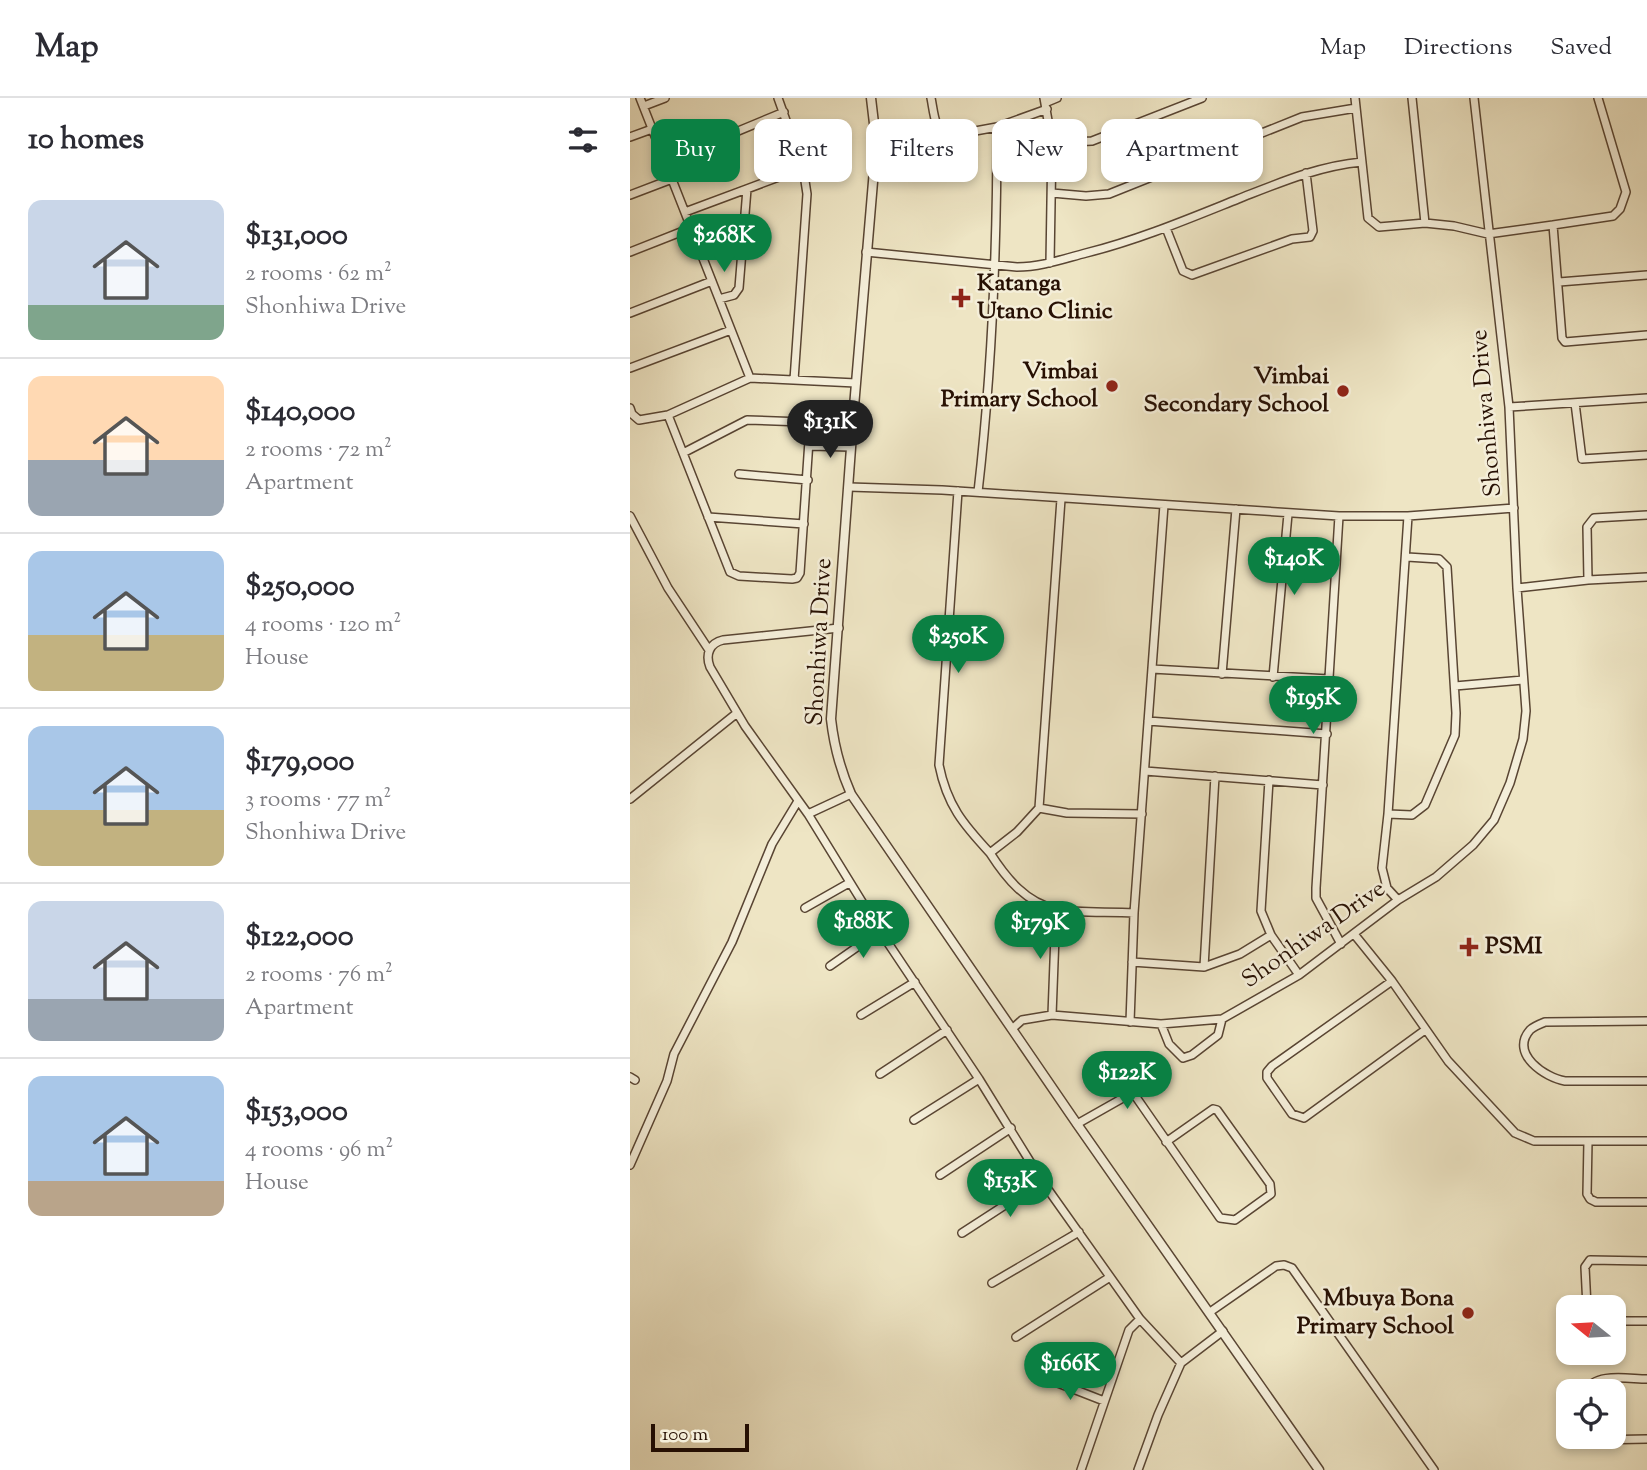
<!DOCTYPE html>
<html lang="en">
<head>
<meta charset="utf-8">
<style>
  body { margin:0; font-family:"Sorts Mill Goudy",serif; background:#f7f7f7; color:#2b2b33; height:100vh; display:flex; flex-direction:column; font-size:26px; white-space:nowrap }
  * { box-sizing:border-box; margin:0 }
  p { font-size:23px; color:#7c7c81 }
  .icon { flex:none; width:38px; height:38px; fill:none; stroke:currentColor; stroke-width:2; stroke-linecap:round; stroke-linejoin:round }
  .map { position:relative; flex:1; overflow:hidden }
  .side { display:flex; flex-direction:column; background:#fff; width:630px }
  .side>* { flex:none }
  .hud { position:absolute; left:21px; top:21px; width:665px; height:63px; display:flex; gap:14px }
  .needle { width:46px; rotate:288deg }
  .tools { position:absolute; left:926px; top:1197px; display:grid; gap:14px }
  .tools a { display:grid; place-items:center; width:70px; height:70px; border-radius:14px; background:#fff; box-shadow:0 4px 10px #0003; font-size:35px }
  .scale { position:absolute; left:21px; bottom:18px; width:98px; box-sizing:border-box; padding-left:7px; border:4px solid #271003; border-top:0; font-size:19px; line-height:24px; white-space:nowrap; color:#271003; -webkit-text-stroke:5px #f4eed9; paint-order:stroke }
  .price { position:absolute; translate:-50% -60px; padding:0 16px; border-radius:24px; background:#0b8043; color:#fff; font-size:23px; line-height:46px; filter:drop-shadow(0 2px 4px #0008) }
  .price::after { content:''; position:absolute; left:50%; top:42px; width:21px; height:16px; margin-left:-10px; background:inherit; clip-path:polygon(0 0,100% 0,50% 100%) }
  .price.selected { background:#222; color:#fff }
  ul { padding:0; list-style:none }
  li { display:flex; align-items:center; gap:21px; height:175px; padding:0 28px }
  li+li { border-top:2px solid #e1e1e2 }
  li span { display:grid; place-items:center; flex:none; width:196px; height:140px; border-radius:14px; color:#555 }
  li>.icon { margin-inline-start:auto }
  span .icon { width:84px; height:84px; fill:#fffc; stroke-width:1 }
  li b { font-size:30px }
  h2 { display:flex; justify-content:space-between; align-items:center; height:84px; padding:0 28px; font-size:30px }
  .tag { padding:0 24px; border-radius:14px; background:#fff; box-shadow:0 4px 10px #0003; font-size:24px; line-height:63px }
  .tag.selected { background:#0b8043; color:#fff }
  header { display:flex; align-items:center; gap:42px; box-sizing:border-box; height:98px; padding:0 35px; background:#fff; border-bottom:2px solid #e1e1e2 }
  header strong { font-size:33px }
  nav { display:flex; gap:38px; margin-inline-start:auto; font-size:24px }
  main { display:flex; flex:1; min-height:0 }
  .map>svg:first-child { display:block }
</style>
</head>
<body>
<header>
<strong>Map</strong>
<nav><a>Map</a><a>Directions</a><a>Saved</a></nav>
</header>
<main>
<section class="side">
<h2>10 homes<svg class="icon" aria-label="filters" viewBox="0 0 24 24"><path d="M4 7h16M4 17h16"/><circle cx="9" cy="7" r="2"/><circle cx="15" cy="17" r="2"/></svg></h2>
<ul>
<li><span style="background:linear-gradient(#c9d6e8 75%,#7fa58c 0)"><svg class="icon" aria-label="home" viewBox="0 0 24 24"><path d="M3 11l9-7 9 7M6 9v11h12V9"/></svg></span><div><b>$131,000</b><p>2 rooms · 62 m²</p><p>Shonhiwa Drive</p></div></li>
<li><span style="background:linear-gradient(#ffd9b3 60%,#9aa5b1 0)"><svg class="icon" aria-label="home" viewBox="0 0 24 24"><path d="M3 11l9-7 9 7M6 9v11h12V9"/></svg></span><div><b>$140,000</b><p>2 rooms · 72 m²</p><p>Apartment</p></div></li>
<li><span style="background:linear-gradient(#a9c7e8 60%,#c2b280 0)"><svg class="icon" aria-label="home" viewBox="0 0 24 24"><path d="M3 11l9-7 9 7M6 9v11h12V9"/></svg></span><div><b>$250,000</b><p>4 rooms · 120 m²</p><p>House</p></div></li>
<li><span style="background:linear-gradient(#a9c7e8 60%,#c2b280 0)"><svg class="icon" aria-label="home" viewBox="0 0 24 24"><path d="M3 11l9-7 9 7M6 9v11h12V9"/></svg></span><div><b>$179,000</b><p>3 rooms · 77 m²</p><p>Shonhiwa Drive</p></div></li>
<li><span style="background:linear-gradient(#c9d6e8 70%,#9aa5b1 0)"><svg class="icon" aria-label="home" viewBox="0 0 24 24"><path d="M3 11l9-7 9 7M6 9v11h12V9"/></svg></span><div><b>$122,000</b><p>2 rooms · 76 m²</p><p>Apartment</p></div></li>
<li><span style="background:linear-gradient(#a9c7e8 75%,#b9a48a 0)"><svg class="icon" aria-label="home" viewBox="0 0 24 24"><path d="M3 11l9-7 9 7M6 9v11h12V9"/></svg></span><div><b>$153,000</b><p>4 rooms · 96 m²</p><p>House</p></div></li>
</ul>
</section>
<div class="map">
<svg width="1017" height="1372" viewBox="0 0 1017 1372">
  <rect width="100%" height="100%" fill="#eee5c4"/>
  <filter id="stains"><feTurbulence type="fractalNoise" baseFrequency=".00286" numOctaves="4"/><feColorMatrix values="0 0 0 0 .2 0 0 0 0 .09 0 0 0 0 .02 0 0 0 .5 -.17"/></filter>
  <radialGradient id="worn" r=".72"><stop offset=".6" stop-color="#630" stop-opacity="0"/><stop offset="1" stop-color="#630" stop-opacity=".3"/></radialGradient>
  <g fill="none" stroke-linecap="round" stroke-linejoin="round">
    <defs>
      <path id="minor" d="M10,0L120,280L226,285
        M148,0L173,70L177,96L164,282
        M301,0C304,14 304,33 318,38L367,29L417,11
        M414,0L422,45L420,165
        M725,0L738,120L749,129L795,125L824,128L858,136L923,127L932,240L935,244L1017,237
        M782,0L795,125
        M415,5L427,0
        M14,8L35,0
        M0,39L22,31
        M422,45L462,43L572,0
        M36,63L154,14
        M422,95L456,98L479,96L672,19L726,10
        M0,97L42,81
        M55,114L173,70
        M923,127L983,118L990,111L996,94L968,0
        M536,130L553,173L562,177L662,141L680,139L683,133L676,75
        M0,154L61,130
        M236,154L387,169C411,169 433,161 456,155C508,142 558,121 608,101C649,85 688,68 732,64
        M929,184L1017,177
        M89,201L104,197L109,190L117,91
        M0,215L82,183
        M0,270L101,232
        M945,305L952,361L1017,357
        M879,309L1017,300
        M0,310L2,316L9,322L38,317L120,280
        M38,317L53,355L117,322L173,324L180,328L170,475L167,480L162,481L109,478L100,474L53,355
        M180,348L221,349
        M109,376L178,382
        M219,389L312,392L709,418H778L884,410
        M328,393L309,667C317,707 333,726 360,755
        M348,394C362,273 367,151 367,29
        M431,401L409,710L387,734L360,755C376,780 396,805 426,811C450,816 480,813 504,815
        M0,418L38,490L79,552
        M709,418L686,790V800L711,846
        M78,419L174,426
        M958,482L957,429L964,420L1017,417
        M887,490L958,482L1017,479
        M522,571L699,581
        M592,576L606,411
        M643,579L658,416
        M825,588L893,582
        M518,623L697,636
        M515,673L693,687
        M639,682L631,813L641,837L669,877
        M221,696L178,716L250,833L349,981L412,1083L510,1221L551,1265L593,1233
        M0,701L107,615
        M409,710L437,715L512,716
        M178,716L115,628L80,569C75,556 80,545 93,542L209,530
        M758,716L782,717L795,707L825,637L826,615L817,469L809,461L777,459
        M768,802L757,790L752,770L758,716L778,418
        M175,810L219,785
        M724,836L762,883L818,963L885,1035L904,1043H1017
        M502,864L574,869L610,856L641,837
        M200,868L250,833
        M574,869L585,678
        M762,883L642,968L637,974V980L662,1016L674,1020L795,932
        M231,917L285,884
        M422,917L426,811
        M1017,923L915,924C910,926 903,929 900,932C879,956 916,980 935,983H1017
        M500,924L504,815L534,407
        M531,926L539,946L553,960L562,957L588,937L592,921
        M382,931L392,922L422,917L531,926L592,921L669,877L768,802L806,779L843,747L864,722L880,685L893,641L896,613L887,490L879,309L844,0
        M250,976L317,932
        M0,979L5,982
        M284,1022L349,981
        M447,1026L500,996L506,999L590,1120L605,1122L641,1096L640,1086L587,1012L583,1011L536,1044
        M958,1043L957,1096L960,1101L966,1104H1017
        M0,1067L37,983L44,956L102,844L142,746L168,703
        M310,1077L381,1030
        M332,1135L412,1083
        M362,1185L449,1134
        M957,1209L955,1169L960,1162L1017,1163
        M580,1214L646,1168L654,1167L662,1170L804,1372
        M984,1223H1017
        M386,1239L480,1179
        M415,1280L474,1303
        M956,1293C965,1274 998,1281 1017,1281
        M959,1339L965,1342L1017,1341
        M451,1372L499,1232L510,1221
        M508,1372L528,1317L551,1265"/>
      <path id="tertiary" d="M241,0L245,34V60L224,309L201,621C204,648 210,671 221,696L447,1026L689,1372"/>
    </defs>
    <use href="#minor" stroke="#594533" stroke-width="10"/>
    <use href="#tertiary" stroke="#594533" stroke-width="11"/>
    <use href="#minor" stroke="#f4eed9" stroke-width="7"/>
    <use href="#tertiary" stroke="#f4eed9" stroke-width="8"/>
  </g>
  <g fill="#8f2418" stroke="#f4eed9" stroke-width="2.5">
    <path d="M327.5 189.5h7v7h7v7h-7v7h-7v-7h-7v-7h7z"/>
    <circle cx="482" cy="288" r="7"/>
    <circle cx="713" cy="293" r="7"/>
    <path d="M835.5 838.5h7v7h7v7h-7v7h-7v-7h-7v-7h7z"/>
    <circle cx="838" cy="1215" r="7"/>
  </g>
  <g text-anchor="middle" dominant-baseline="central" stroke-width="5" stroke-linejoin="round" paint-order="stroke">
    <g font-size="24" font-weight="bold" fill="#271003" stroke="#f4eed9" text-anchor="end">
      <text x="347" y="186" text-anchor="start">Katanga<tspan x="347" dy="28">Utano Clinic</tspan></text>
      <text x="468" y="274">Vimbai<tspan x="468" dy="28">Primary School</tspan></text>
      <text x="699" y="279">Vimbai<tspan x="699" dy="28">Secondary School</tspan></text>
      <text x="855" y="849" text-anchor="start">PSMI</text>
      <text x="824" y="1201">Mbuya Bona<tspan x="824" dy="28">Primary School</tspan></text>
    </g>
    <g font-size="24" fill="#271003" stroke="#f4eed9">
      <text transform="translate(857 315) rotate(-95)">Shonhiwa Drive</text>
      <text transform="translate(190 544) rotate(-87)">Shonhiwa Drive</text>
      <text transform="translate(684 837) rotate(-35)">Shonhiwa Drive</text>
    </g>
  </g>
  <rect width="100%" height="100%" filter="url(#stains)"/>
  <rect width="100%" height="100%" fill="url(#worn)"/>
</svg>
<div class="tools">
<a><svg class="needle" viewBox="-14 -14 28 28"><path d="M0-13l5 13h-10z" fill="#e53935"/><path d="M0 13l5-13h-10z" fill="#7c7c81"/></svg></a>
<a><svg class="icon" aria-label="locate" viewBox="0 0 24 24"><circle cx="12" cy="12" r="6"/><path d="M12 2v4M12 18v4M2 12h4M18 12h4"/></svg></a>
</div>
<div class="scale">100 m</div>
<b class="price" style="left:94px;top:176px">$268K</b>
<b class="price selected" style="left:200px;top:362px">$131K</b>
<b class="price" style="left:664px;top:499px">$140K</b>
<b class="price" style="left:328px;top:577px">$250K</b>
<b class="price" style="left:683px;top:638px">$195K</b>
<b class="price" style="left:233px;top:862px">$188K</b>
<b class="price" style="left:410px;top:863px">$179K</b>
<b class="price" style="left:497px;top:1013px">$122K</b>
<b class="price" style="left:380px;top:1121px">$153K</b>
<b class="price" style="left:440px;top:1304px">$166K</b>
<div class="hud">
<a class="tag selected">Buy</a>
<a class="tag">Rent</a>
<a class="tag">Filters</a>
<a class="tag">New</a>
<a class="tag">Apartment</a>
</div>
</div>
</main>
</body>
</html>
